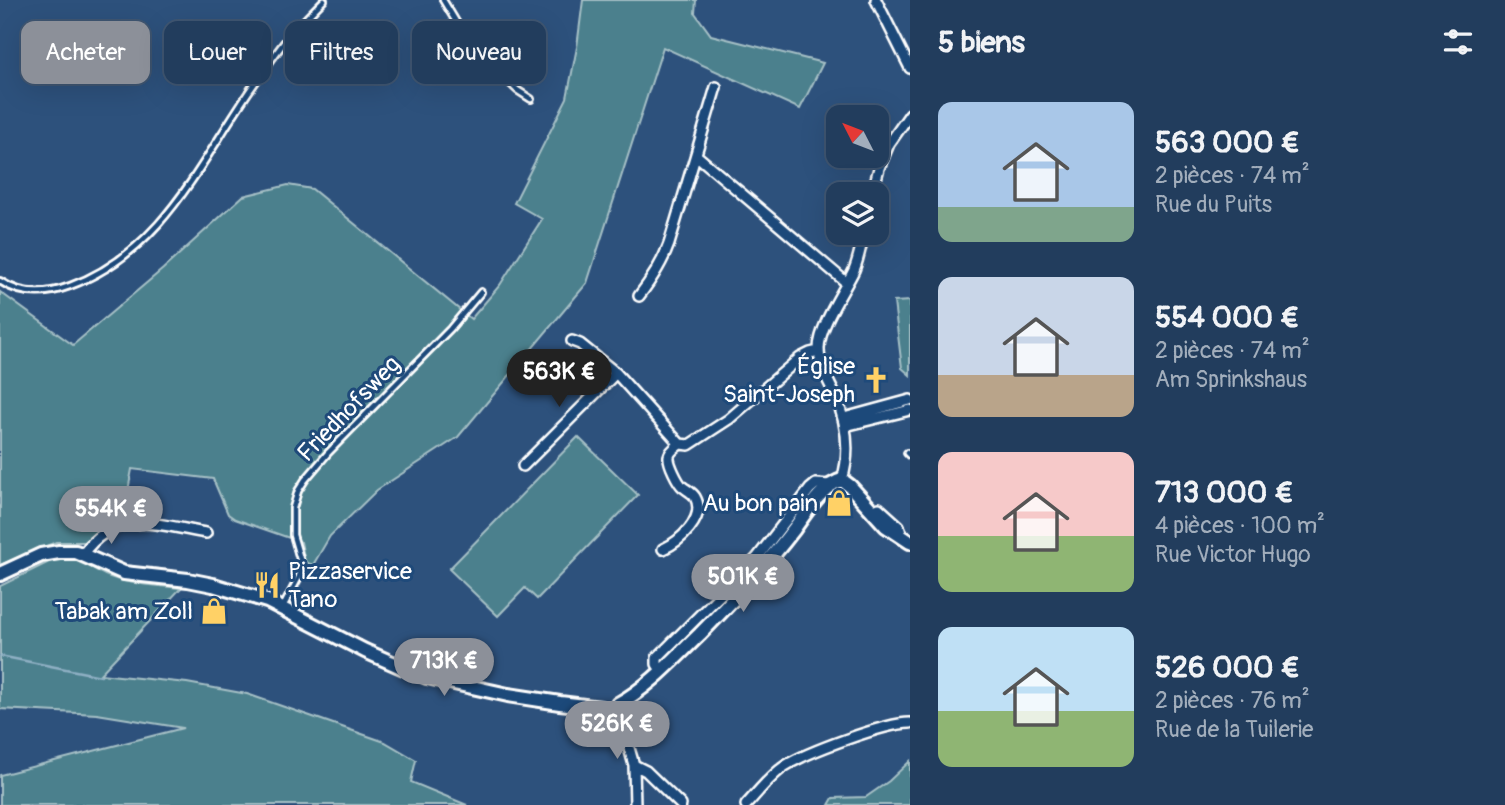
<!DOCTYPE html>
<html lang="fr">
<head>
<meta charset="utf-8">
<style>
  body { margin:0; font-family:Pangolin,sans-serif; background:#2e4866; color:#f1f3f6; height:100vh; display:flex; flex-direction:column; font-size:26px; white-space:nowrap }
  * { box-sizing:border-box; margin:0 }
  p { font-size:23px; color:#a2aebc }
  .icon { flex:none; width:38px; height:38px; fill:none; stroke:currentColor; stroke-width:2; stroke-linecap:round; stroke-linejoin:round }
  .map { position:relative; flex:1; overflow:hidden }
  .side { display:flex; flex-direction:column; background:#223d5d; width:595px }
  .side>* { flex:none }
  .hud { position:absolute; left:21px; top:21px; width:665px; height:63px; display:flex; gap:14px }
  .needle { width:46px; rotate:312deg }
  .controls { position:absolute; left:826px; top:105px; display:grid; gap:14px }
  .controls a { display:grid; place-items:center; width:63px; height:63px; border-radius:14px; background:#223d5d; box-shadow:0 7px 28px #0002,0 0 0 2px #3f5672; font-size:35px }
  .price { position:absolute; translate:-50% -60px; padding:0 16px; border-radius:24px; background:#8c9099; color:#fff; font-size:23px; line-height:46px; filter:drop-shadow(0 2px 4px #0008) }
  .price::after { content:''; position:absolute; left:50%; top:42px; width:21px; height:16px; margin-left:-10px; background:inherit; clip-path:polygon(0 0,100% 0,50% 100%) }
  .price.on { background:#222; color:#fff }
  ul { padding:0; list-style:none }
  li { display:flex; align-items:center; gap:21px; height:175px; padding:0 28px }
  li span { display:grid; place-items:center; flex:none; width:196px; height:140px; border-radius:14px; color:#555 }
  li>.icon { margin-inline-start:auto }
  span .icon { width:84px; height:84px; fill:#fffc; stroke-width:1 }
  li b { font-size:30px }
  h2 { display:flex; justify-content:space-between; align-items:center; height:84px; padding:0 28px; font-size:30px }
  .pill { padding:0 24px; border-radius:14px; background:#223d5d; box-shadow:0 7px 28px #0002,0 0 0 2px #3f5672; font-size:24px; line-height:63px }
  .pill.on { background:#8c9099; color:#fff }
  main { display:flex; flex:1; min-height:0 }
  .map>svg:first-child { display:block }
</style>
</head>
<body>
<main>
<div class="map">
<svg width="910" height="805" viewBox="0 0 910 805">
  <rect width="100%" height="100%" fill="#2d517c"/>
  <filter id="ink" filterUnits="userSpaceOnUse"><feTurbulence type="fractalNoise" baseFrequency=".0143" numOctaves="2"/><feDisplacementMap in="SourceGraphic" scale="14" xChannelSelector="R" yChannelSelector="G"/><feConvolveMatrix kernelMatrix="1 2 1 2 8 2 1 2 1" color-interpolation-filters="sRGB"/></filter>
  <g filter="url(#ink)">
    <path fill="#4c808d" stroke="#a6c0c6" stroke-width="2" d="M583,0H696L695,13L711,35L823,63L800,109L663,47L587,283L458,437L377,490L330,536L313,565L305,562L301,542L235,519L228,514L213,479L132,469L124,513L117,521L97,532L86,542H56L0,565V292L73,345L163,269L243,196L288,185L312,189L471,319L500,285L542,219L514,203L567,98L577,47Z
      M910,301V375L902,368L894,302Z
      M578,437L638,495L537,599L525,588L498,616L449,569Z
      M70,558C83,561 93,569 105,575C128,585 156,585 181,588L100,674L187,683L247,694L385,742L416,760L411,782L467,805H0V775L183,728L97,714L0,709V586L51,561Z
      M910,761V805H829L833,798L866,797L889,781Z"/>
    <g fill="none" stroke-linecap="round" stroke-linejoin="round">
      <path stroke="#8fb0c4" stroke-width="2.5" d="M0,656L101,676"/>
      <defs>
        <path id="service" d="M443,0L470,45L517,90L531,99
          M0,281C22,296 46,295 70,286C162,252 198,166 250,90C262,73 274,55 287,39C299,25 311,13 324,0
          M907,453L910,456
          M283,607L299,577L302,566L293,535V508L298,491L305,480L328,453L450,329L481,292"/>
        <path id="minor" d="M876,0L910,68
          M696,155L847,283
          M872,194L879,168L889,144L910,114
          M639,296C652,279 662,264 669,244L716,87
          M572,341L580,344L616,373L680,444
          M844,418L910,400
          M845,426L910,410
          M523,466L616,373
          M842,480C851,451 847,423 835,395C828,380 819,366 819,349C819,326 844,291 854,270C859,258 861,245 864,233
          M872,511L879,508L899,526L902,537
          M663,549C679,542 707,518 695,497C693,493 687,490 683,487C678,483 668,463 669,456C670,451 676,447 680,444L689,445L729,419L800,358L810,353L819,351
          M83,554C115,508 159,525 206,533
          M662,672L657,664V658L757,558L810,489L816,484L830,485
          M614,714L629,748L634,765L635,805
          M634,765L646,771L681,805
          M746,805C758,792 770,776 785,766C807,752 885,723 910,723"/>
        <path id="tertiary" d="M0,574L41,555L59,552H76L124,573L188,580L213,585L267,601L365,651L406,669L427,677L508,695L560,703L601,708L603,711L610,715L617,711L618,704C650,686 674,659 700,634C733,600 765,567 794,529C805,514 823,484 842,480L850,486L886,526L910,542"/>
      </defs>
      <use href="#service" stroke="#fff" stroke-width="10"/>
      <use href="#minor" stroke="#fff" stroke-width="14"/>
      <use href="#tertiary" stroke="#fff" stroke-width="18"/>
      <use href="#service" stroke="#1f4a7a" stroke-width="4.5"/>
      <use href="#minor" stroke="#1f4a7a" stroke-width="9"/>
      <use href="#tertiary" stroke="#1f4a7a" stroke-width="12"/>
    </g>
  </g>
  <defs>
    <symbol id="church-bare" viewBox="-9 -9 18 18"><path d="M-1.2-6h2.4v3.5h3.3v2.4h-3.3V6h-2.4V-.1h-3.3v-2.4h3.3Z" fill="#ffd166" stroke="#1f4a7a" stroke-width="2.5" paint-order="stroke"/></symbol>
    <symbol id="shop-bare" viewBox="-9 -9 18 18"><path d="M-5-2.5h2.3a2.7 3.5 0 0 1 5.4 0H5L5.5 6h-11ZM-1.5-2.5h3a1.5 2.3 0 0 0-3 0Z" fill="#ffd166" stroke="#1f4a7a" stroke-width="2.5" paint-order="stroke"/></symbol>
    <symbol id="restaurant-bare" viewBox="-9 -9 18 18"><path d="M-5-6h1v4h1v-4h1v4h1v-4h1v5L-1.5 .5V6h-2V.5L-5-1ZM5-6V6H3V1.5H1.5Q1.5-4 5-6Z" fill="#ffd166" stroke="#1f4a7a" stroke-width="2.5" paint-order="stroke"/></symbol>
  </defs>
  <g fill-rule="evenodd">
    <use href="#church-bare" x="857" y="361" width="38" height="38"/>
    <use href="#shop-bare" x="820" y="484" width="38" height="38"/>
    <use href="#restaurant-bare" x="248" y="566" width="38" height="38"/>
    <use href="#shop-bare" x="195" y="592" width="38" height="38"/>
  </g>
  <g text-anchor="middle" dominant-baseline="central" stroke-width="6" stroke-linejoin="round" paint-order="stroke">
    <g font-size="24" fill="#fff" stroke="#1f4a7a" text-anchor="end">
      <text x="855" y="366">Église<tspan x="855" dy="28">Saint-Joseph</tspan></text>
      <text x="818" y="503">Au bon pain</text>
      <text x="288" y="571" text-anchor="start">Pizzaservice<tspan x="288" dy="28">Tano</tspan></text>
      <text x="193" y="611">Tabak am Zoll</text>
    </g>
    <g font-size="24" fill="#fff" stroke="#1f4a7a">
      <text transform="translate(349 409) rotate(-46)">Friedhofsweg</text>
    </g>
  </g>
</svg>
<div class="controls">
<a><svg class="needle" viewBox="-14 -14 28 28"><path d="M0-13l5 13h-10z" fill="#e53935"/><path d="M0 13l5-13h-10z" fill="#a2aebc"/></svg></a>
<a><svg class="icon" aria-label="layers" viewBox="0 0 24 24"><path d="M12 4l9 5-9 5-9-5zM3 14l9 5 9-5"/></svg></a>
</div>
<b class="price on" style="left:559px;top:409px">563K €</b>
<b class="price" style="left:111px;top:546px">554K €</b>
<b class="price" style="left:743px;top:614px">501K €</b>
<b class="price" style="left:444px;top:698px">713K €</b>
<b class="price" style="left:617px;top:761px">526K €</b>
<div class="hud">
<a class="pill on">Acheter</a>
<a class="pill">Louer</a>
<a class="pill">Filtres</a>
<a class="pill">Nouveau</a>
</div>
</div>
<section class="side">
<h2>5 biens<svg class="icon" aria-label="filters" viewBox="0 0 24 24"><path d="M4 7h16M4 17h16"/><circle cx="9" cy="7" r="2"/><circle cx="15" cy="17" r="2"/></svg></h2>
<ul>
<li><span style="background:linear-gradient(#a9c7e8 75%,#7fa58c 0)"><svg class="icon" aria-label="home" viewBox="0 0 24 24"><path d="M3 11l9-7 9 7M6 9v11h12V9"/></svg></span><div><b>563 000 €</b><p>2 pièces · 74 m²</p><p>Rue du Puits</p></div></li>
<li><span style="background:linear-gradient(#c9d6e8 70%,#b9a48a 0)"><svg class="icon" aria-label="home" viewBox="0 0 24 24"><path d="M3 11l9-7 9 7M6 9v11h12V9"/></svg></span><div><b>554 000 €</b><p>2 pièces · 74 m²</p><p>Am Sprinkshaus</p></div></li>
<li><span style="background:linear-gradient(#f6c9c9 60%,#8fb573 0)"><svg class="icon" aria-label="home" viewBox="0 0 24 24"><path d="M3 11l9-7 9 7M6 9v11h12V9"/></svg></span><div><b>713 000 €</b><p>4 pièces · 100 m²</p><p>Rue Victor Hugo</p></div></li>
<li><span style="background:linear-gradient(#bfe0f5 60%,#8fb573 0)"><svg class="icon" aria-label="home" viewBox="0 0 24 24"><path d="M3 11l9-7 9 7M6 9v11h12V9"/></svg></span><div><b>526 000 €</b><p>2 pièces · 76 m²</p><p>Rue de la Tuilerie</p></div></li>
</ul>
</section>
</main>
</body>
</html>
